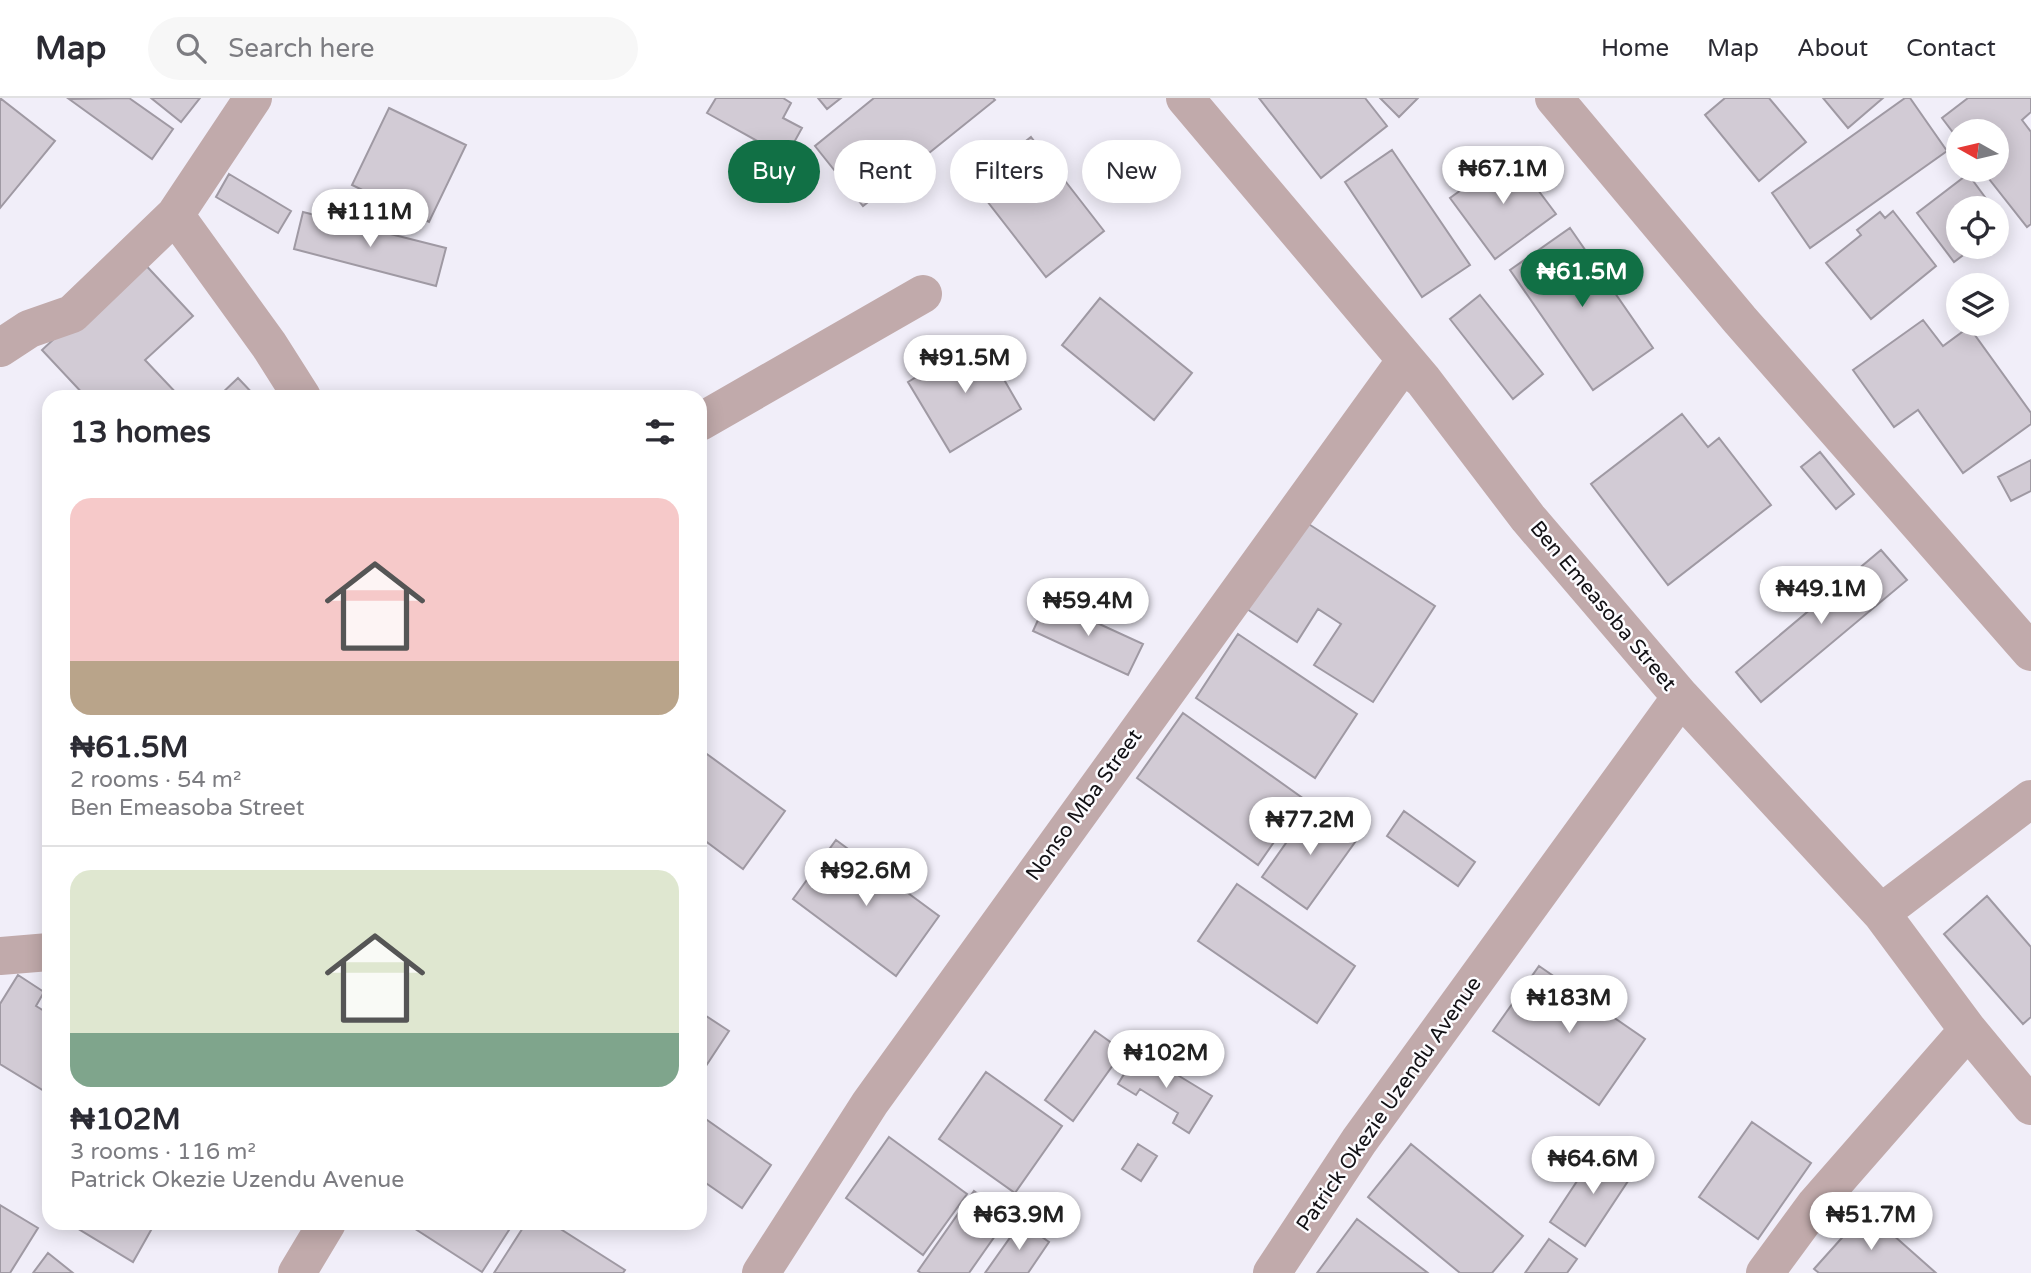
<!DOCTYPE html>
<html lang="en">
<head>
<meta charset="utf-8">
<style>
  body { margin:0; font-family:"Varela Round",sans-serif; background:#f7f7f7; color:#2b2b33; height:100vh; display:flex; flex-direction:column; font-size:26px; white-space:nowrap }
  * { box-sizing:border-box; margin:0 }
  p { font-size:23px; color:#7c7c81 }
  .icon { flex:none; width:38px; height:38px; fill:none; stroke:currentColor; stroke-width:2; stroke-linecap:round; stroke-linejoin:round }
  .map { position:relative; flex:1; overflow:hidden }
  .panel { position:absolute; left:42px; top:292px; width:665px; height:840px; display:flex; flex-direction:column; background:#fff; border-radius:21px; box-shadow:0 4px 18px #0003 }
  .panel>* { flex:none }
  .banner { position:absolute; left:728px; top:42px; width:665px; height:63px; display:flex; gap:14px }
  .needle { width:46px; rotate:278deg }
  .buttons { position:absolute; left:1946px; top:21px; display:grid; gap:14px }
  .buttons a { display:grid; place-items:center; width:63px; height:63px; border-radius:50%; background:#fff; box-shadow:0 4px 18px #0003; font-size:35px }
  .price { position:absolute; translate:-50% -60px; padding:0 16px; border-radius:24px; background:#fff; color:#222; font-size:23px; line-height:46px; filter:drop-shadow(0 2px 4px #0008) }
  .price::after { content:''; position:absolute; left:50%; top:42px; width:21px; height:16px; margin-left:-10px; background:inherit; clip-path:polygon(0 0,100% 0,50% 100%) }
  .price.active { background:#117045; color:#fff }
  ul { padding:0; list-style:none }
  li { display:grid; align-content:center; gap:14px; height:371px; padding:0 28px }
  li+li { border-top:2px solid #e1e1e2 }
  li span { display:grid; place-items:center; height:217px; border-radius:21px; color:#555 }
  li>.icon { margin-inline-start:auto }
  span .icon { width:126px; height:126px; fill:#fffc; stroke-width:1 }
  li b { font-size:30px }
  h2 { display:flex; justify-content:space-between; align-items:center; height:84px; padding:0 28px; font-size:30px }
  .chip { padding:0 24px; border-radius:32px; background:#fff; box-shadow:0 4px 18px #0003; font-size:24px; line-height:63px }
  .chip.active { background:#117045; color:#fff }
  header { display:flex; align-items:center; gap:42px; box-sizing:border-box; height:98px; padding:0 35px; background:#fff; border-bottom:2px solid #e1e1e2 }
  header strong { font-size:33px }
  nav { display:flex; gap:38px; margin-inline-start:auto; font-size:24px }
  .search { width:490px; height:63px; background:#f7f7f7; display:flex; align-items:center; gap:18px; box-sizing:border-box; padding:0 24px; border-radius:38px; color:#7c7c81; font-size:26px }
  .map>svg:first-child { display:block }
</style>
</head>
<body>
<header>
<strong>Map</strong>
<div class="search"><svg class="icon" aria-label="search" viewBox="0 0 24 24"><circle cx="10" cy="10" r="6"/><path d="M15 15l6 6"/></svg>Search here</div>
<nav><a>Home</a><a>Map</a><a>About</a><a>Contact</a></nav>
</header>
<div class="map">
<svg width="2031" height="1175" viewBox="0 0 2031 1175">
  <rect width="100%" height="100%" fill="#f1eef9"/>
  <path fill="#d2cbd5" stroke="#9f99a3" stroke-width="2" d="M0,0L55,43L0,110Z
    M129,0L173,31L152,61L69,1Z
    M151,0H200L181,24Z
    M716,0H783L791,5L783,20L802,30L786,59L707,15Z
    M818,0H841L827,11Z
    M874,0H993L995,2L863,108L815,48Z
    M1259,0H1365L1387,28L1321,80Z
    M1380,0H1418L1399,19Z
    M1725,0H1769L1806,44L1759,83L1705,17Z
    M1823,0H1883L1848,30Z
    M1905,0H1910L1947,53L1810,150L1772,95Z
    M1968,0H2031V14L2022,22L2031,34V126L2027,129L1982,72H1997V33H1958V41L1942,20Z
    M389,10L466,47L429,124L352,87Z
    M1031,39L1104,133L1046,179L973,85Z
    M1392,52L1470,167L1422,199L1345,84Z
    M1511,56L1556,116L1495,161L1450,100Z
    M229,76L291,113L278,135L216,99Z
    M1968,76L1993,110H1958V149H1974L1954,164L1917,115Z
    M1893,113L1936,168L1871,221L1826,165L1861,137L1857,132L1880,114L1885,120Z
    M303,114L446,150L436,188L294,151Z
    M1997,115L2005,126L1997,131Z
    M1570,130L1653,250L1593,292L1510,172Z
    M140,161L193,218L145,262L180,299H86L42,252Z
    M1480,197L1543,276L1513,301L1450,221Z
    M1100,200L1192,275L1154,322L1062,247Z
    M1923,222L1943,248L1969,229L2031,315V326L1963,375L1918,312L1894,329L1853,272Z
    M980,240L1021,311L950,354L908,284Z
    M238,280L256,299H218Z
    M1682,316L1708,349L1719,340L1771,407L1668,487L1591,386Z
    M1820,354L1854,396L1836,411L1801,369Z
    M2031,362V393L2011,403L1998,379Z
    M1304,423L1435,508L1373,604L1314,567L1341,526L1318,511L1297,544L1247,511Z
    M1881,452L1907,482L1761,604L1736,574Z
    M1047,502L1143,546L1128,577L1033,533Z
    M1238,536L1357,616L1315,680L1196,600Z
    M1183,615L1304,701L1258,767L1137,680Z
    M700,651L785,713L743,771L700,739Z
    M1312,708L1358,740L1307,811L1262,779Z
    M1404,713L1475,764L1458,788L1387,738Z
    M836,742L939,818L896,878L793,801Z
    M1237,786L1355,868L1317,925L1198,843Z
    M1987,798L2031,849V919L2023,926L1944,836Z
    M1539,868L1645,941L1599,1007L1493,933Z
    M18,877L44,894L36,908L49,916V996L0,966V906Z
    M700,914L729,933L700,977Z
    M1095,933L1123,953L1073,1023L1045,1002Z
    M1138,953L1212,998L1189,1035L1173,1025L1178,1015L1140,991L1136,997L1118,986Z
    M986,974L1062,1028L1015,1095L939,1041Z
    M700,1017L771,1067L742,1110L700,1081Z
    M1752,1024L1811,1065L1758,1141L1699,1099Z
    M889,1039L967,1096L923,1157L846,1100Z
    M1138,1046L1157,1058L1141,1083L1122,1071Z
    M1411,1046L1523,1138L1492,1175H1460L1368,1099Z
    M1601,1047L1636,1071L1585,1148L1550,1124Z
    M974,1093L1009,1118L969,1175H921L918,1173Z
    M0,1107L38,1130L10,1175H0Z
    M1866,1113L1936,1175H1819L1814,1171Z
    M1357,1121L1428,1175H1317Z
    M1021,1124L1049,1144L1028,1175H985Z
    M73,1125H155L133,1164L72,1127Z
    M406,1125H498L509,1132L482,1174Z
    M526,1125H551L625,1172L623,1175H494Z
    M1549,1141L1577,1161L1567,1175H1525Z
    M48,1155L73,1175H33Z"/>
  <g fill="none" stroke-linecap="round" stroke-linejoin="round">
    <path stroke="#c1aaab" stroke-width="38" d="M1185,0L1423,282L1528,420L1681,599L1881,815L1968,932L2031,1008
      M1554,0L1740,222L2031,554
      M175,117L269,247L302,299
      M0,250L29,231L72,216L175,117L253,0
      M700,324L923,196
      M1881,815L2031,701
      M0,858L49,854
      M297,1175L327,1125
      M761,1175L870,1005L1403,266L1423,282
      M1272,1175L1359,1043L1681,599
      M1765,1175L1815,1107L1968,932"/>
  </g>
  <g text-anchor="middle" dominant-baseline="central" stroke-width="5" stroke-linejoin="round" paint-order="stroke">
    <g font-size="21" fill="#121115" stroke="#fdfcff">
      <text transform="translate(1603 508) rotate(50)">Ben Emeasoba Street</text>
      <text transform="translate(1084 707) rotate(-54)">Nonso Mba Street</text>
      <text transform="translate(1389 1006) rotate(-55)">Patrick Okezie Uzendu Avenue</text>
    </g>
  </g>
</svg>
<div class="buttons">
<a><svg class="needle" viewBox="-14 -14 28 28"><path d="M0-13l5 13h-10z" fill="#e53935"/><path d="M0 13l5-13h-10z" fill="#7c7c81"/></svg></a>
<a><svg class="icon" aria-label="locate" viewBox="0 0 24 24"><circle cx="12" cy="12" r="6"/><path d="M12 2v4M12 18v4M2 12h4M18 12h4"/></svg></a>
<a><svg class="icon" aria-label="layers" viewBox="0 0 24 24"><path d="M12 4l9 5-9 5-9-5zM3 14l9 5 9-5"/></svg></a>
</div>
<b class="price" style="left:1503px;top:108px">₦67.1M</b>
<b class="price" style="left:370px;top:151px">₦111M</b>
<b class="price active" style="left:1582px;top:211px">₦61.5M</b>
<b class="price" style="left:965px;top:297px">₦91.5M</b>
<b class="price" style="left:1821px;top:528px">₦49.1M</b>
<b class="price" style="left:1088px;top:540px">₦59.4M</b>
<b class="price" style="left:1310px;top:759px">₦77.2M</b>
<b class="price" style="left:866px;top:810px">₦92.6M</b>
<b class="price" style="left:1569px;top:937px">₦183M</b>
<b class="price" style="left:1166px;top:992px">₦102M</b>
<b class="price" style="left:1593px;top:1098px">₦64.6M</b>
<b class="price" style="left:1019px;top:1154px">₦63.9M</b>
<b class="price" style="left:1871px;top:1154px">₦51.7M</b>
<div class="banner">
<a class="chip active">Buy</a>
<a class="chip">Rent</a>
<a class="chip">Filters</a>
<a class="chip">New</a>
</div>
<section class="panel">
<h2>13 homes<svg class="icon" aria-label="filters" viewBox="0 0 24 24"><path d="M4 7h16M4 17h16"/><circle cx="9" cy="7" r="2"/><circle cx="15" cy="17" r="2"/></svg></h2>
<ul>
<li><span style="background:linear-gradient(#f6c9c9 75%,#b9a48a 0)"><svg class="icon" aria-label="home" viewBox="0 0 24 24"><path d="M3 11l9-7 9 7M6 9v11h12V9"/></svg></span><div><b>₦61.5M</b><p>2 rooms · 54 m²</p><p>Ben Emeasoba Street</p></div></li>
<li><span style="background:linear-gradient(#dfe7d0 75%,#7fa58c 0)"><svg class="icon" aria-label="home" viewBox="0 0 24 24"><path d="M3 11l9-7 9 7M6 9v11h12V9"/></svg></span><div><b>₦102M</b><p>3 rooms · 116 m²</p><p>Patrick Okezie Uzendu Avenue</p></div></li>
</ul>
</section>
</div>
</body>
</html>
